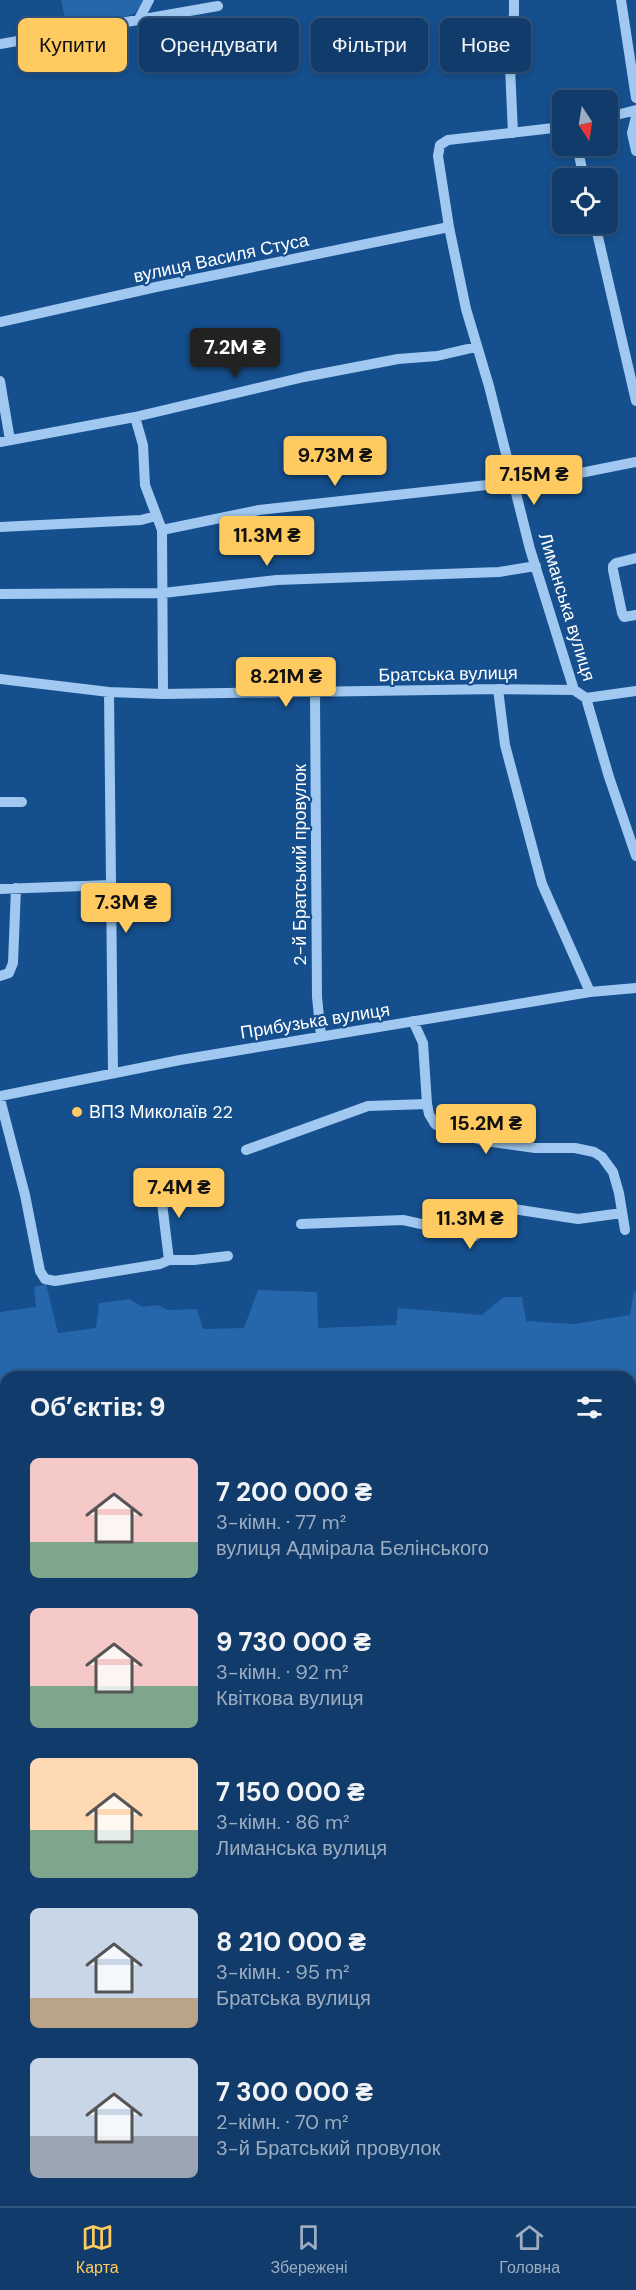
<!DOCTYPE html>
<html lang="uk">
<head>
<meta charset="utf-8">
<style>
  body { margin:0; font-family:"DM Sans",sans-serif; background:#1e4672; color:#f1f3f6; height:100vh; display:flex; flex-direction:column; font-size:22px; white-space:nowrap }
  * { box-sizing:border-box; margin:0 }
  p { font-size:20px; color:#9cadc1 }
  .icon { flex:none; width:33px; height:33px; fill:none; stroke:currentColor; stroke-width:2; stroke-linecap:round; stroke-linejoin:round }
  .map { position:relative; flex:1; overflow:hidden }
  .drawer { position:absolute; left:0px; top:1371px; width:636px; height:836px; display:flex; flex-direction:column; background:#103b6a; border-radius:18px 18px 0 0; box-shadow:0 3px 9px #0003,0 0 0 2px #30557e }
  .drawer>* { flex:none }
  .top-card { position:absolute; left:18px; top:18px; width:600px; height:54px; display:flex; gap:12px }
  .needle { width:39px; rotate:168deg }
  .tools { position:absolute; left:552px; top:90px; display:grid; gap:12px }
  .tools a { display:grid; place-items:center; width:66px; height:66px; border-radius:9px; background:#103b6a; box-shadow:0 3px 9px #0003,0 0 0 2px #30557e; font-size:30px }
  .price { position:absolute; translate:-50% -51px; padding:0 14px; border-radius:6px; background:#ffca5f; color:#111; font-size:20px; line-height:39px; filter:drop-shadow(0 2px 3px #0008) }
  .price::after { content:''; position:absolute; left:50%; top:36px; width:18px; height:14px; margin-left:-9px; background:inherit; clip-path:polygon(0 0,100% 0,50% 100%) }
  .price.on { background:#222; color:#fff }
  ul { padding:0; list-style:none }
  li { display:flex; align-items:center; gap:18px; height:150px; padding:0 30px }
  li span { display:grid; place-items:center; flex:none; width:168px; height:120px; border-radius:9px; color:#555 }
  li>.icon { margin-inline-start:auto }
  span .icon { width:72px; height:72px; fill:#fffc; stroke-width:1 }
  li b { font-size:26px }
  h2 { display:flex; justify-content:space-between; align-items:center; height:72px; padding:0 30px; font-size:26px }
  .chip { padding:0 21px; border-radius:9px; background:#103b6a; box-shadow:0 3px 9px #0003,0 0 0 2px #30557e; font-size:21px; line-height:54px }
  .chip.on { background:#ffca5f; color:#111 }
  .dock { display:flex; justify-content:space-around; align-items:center; height:84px; border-top:2px solid #30557e; background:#103b6a; font-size:16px; color:#9cadc1 }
  .dock a { display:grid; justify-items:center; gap:3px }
  .dock .on { color:#ffca5f }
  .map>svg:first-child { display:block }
</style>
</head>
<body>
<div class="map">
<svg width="636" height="2206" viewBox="0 0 636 2206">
  <rect width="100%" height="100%" fill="#154f8d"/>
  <path fill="#2567aa" d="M61,0H146L135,13L128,16L67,27Z
    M46,1284L58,1333L96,1328L99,1303L130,1299L142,1307L158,1305L167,1310L197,1309L203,1329L244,1328L258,1290L317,1292L318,1328L396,1325L398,1308L482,1315L504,1297H522L526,1321L573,1324L630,1315L634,1291L636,1292V1445L630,1444V1377H6V1415L0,1419V1312L36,1307L34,1287Z
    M630,1680L636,1682V1763L630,1760Z
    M6,1701V1868L0,1869V1703Z
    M630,1761L636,1764V1869L630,1865Z
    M6,1934V1984L0,1985V1935Z
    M630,1999L636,2005V2116L630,2120Z
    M636,2125V2172L632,2175L636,2181V2206H631L627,2201L630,2200V2128Z
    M506,2201H591L581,2206H496Z"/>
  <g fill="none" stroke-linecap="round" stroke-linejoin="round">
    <path stroke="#a0c8f0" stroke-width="10" d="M621,0L636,98
      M139,19L149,0
      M0,44L218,6
      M608,117L636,110
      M636,117L632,133L636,151
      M562,127L448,140L440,145L438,156L449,227L466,309L489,386L530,549L574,690L586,698L609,777L636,856
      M513,133L509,45L514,14V0
      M577,146L584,178
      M595,224L636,401
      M0,322L156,287L449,227
      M0,381L10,440
      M135,417L143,445L145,485L162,530L163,694
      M0,442L135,417L304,377L398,359L437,356L476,347
      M515,486L636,462
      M0,527L141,520L156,516
      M162,530L259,510L514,482
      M636,558L616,563L613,566V570L622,613L624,617L636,615
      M0,594L163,593L277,580L499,572L536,566
      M0,679L109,692L163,694L498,689L574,690
      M498,689L505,745L542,884L590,992
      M109,692L113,1073
      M315,693L317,997L321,1036
      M586,698L636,691
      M0,802H22
      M0,889L111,885
      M0,976L9,973L13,963L16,888
      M413,1021L423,1043L427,1104L429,1114L435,1124L448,1131L485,1141L535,1148H575L594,1152L602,1157L613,1172L619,1193L625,1230
      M0,1096L180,1060L590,992L636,988
      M0,1099L25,1195L40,1271L45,1279L55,1281L160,1264L169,1260H194L228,1256
      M246,1150L368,1106L427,1104
      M162,1179V1203L169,1260
      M301,1224L403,1220L475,1236L489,1226L494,1206L578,1219L622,1213
      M0,1633H6
      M630,2125L636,2121
      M621,2200L625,2206
      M26,2206L36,2200
      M487,2206L498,2200"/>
    <path stroke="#fff" stroke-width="2" stroke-dasharray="10 4.5" stroke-linecap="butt" d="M0,1702L6,1701
      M630,1761L636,1764"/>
  </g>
  <circle fill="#ffca5f" stroke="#154f8d" stroke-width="2" cx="77" cy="1112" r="6"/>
  <g text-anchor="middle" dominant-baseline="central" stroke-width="4.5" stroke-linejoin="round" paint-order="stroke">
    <g font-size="18" fill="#fff" stroke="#154f8d">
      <text transform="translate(221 258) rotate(-12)">вулиця Василя Стуса</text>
      <text transform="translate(567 607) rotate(73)">Лиманська вулиця</text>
      <text transform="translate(448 674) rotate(-1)">Братська вулиця</text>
      <text transform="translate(300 865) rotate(-90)">2-й Братський провулок</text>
      <text transform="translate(315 1021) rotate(-9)">Прибузька вулиця</text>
    </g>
    <g font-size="18" fill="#fff" stroke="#154f8d" text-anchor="start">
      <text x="89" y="1112">ВПЗ Миколаїв 22</text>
    </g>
  </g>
</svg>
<div class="tools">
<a><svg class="needle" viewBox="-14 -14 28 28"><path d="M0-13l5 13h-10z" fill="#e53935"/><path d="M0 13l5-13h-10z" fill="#9cadc1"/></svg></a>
<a><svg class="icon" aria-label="locate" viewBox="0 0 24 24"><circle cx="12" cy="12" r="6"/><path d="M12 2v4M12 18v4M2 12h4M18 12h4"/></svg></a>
</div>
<b class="price on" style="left:235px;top:379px">7.2M ₴</b>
<b class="price" style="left:335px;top:487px">9.73M ₴</b>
<b class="price" style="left:534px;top:506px">7.15M ₴</b>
<b class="price" style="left:267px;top:567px">11.3M ₴</b>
<b class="price" style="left:286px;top:708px">8.21M ₴</b>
<b class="price" style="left:126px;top:934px">7.3M ₴</b>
<b class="price" style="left:486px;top:1155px">15.2M ₴</b>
<b class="price" style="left:179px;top:1219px">7.4M ₴</b>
<b class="price" style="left:470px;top:1250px">11.3M ₴</b>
<div class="top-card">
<a class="chip on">Купити</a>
<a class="chip">Орендувати</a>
<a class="chip">Фільтри</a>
<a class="chip">Нове</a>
</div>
<section class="drawer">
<h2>Об’єктів: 9<svg class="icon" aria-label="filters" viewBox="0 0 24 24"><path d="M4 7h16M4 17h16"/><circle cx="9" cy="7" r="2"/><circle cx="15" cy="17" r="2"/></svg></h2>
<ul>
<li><span style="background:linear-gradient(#f6c9c9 70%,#7fa58c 0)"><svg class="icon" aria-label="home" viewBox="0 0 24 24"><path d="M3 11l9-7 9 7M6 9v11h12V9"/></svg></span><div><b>7 200 000 ₴</b><p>3-кімн. · 77 m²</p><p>вулиця Адмірала Белінського</p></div></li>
<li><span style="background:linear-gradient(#f6c9c9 65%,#7fa58c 0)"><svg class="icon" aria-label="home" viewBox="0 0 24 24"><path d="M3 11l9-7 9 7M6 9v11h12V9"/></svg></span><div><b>9 730 000 ₴</b><p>3-кімн. · 92 m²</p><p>Квіткова вулиця</p></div></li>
<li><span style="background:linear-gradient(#ffd9b3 60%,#7fa58c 0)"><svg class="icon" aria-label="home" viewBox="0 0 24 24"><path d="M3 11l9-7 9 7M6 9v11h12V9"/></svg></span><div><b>7 150 000 ₴</b><p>3-кімн. · 86 m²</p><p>Лиманська вулиця</p></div></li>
<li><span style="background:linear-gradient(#c9d6e8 75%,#b9a48a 0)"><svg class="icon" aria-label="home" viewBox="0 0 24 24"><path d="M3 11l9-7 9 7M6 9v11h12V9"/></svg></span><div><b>8 210 000 ₴</b><p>3-кімн. · 95 m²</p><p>Братська вулиця</p></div></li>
<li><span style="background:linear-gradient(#c9d6e8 65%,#9aa5b1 0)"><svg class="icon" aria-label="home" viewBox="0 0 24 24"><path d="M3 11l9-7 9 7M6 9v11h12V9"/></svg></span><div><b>7 300 000 ₴</b><p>2-кімн. · 70 m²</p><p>3-й Братський провулок</p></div></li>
</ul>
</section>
</div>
<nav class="dock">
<a class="on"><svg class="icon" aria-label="map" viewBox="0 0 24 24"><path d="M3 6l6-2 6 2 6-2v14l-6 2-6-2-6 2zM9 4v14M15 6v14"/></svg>Карта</a>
<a><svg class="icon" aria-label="saved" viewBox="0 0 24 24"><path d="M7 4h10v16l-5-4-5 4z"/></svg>Збережені</a>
<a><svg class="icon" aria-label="home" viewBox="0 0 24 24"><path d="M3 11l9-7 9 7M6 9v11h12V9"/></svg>Головна</a>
</nav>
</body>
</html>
